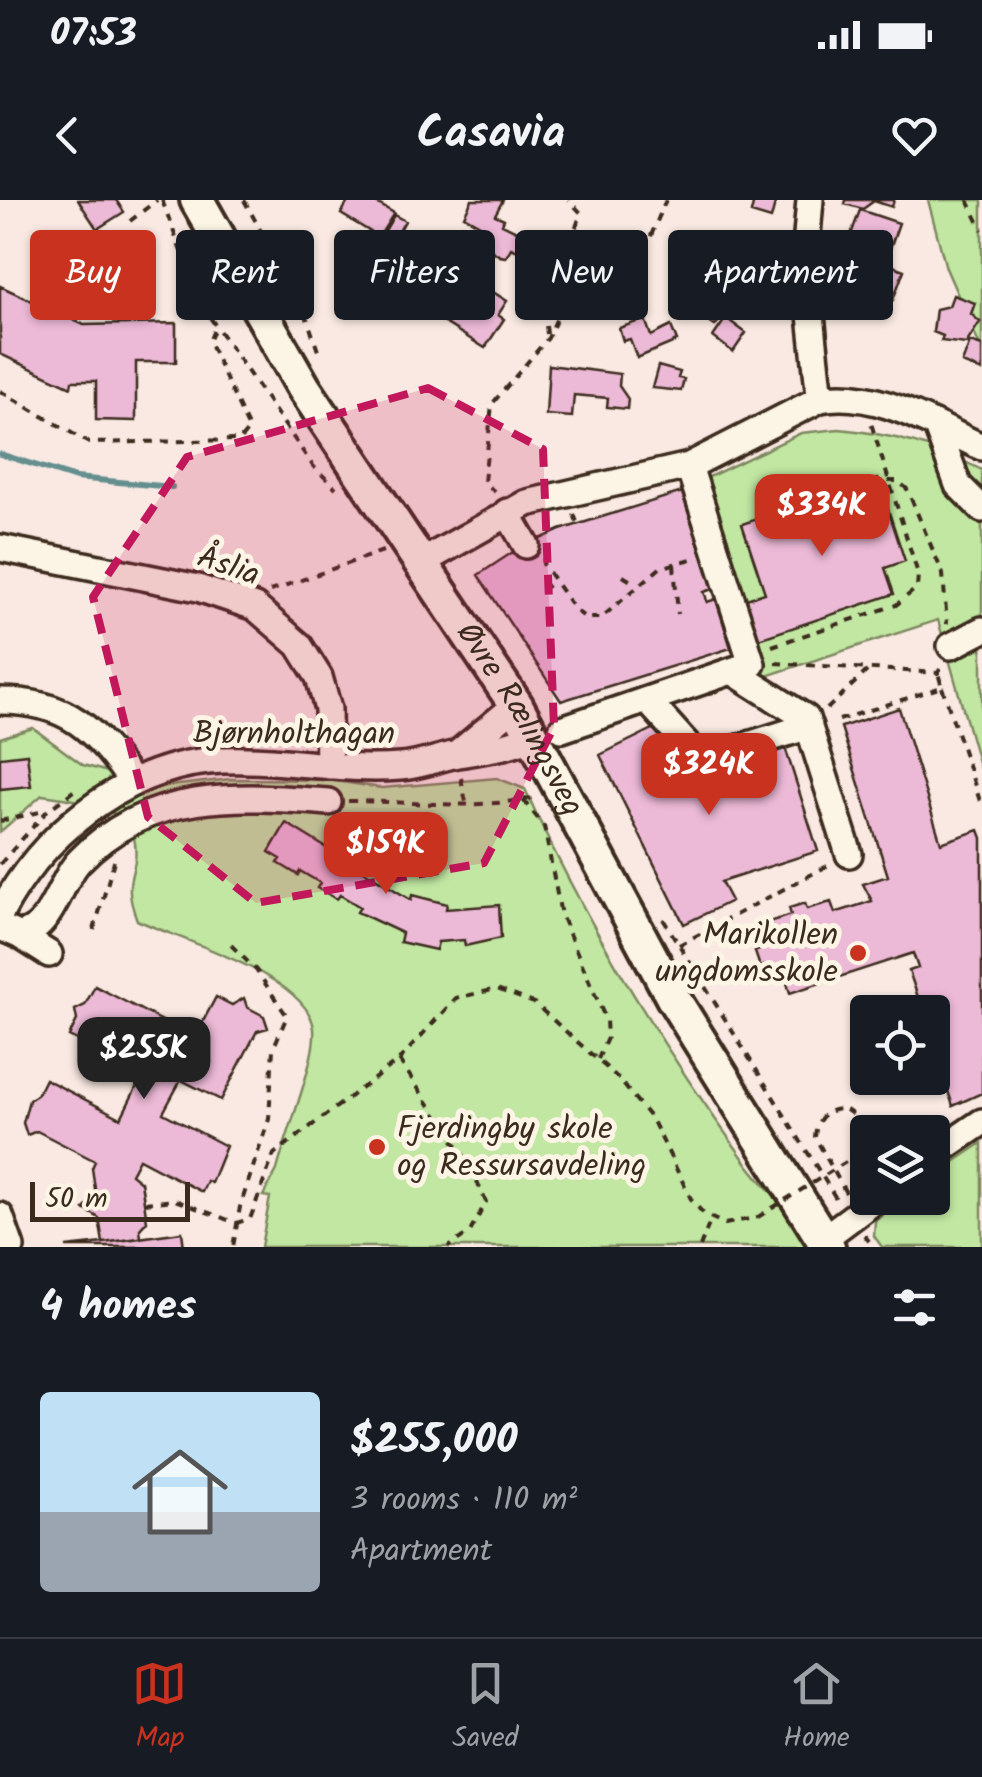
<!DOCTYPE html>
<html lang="en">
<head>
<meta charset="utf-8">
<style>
  body { margin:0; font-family:Kalam,sans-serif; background:#242831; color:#f1f3f6; height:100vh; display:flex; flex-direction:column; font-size:38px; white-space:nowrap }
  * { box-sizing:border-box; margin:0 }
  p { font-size:32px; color:#9ea1a6 }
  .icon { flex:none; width:55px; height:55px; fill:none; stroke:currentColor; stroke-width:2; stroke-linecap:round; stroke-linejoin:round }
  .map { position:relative; height:1047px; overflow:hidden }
  .panel { display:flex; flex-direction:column; background:#171b24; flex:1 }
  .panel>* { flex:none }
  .guide { position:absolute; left:30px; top:30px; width:922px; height:90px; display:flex; gap:20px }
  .tools { position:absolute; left:850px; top:795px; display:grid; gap:20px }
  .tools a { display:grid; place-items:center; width:100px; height:100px; border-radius:10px; background:#171b24; box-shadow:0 2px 8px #0004; font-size:50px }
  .scale { position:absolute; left:30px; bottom:25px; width:160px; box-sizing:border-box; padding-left:10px; border:5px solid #3b2a1e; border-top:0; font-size:28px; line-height:35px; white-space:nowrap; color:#3b2a1e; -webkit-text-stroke:8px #fcf5e5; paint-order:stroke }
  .price { position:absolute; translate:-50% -85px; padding:0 22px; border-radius:20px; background:#c8321e; color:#fff; font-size:32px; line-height:65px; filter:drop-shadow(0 2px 5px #0008) }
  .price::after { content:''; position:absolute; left:50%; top:60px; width:30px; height:22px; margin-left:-15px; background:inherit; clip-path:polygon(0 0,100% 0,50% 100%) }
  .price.selected { background:#222; color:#fff }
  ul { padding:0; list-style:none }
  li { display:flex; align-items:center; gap:30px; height:250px; padding:0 40px }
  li+li { border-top:2px solid #363941 }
  li span { display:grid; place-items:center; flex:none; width:280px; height:200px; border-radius:10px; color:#555 }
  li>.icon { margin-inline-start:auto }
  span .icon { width:120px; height:120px; fill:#fffc; stroke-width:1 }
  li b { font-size:42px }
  h2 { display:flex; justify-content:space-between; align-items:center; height:120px; padding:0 40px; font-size:42px }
  .tag { padding:0 35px; border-radius:10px; background:#171b24; box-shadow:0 2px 8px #0004; font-size:35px; line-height:90px }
  .tag.selected { background:#c8321e; color:#fff }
  .status { display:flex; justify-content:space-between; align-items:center; height:70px; padding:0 50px; background:#171b24; direction:ltr }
  .status svg { height:28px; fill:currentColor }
  header { display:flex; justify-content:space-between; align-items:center; height:130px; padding:0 40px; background:#171b24; font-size:45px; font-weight:800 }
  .tab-bar { display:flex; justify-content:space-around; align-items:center; height:140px; border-top:2px solid #363941; background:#171b24; font-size:28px; color:#9ea1a6 }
  .tab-bar a { display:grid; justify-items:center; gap:5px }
  .tab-bar .selected { color:#c8321e }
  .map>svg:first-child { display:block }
</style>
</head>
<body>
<div class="status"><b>07:53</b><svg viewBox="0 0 49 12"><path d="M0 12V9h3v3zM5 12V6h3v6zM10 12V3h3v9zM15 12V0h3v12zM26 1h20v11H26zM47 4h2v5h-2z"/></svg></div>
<header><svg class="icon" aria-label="back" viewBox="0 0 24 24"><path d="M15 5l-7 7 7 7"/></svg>Casavia<svg class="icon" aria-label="heart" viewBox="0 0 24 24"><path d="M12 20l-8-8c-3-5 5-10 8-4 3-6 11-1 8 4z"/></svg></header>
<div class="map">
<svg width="982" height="1047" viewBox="0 0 982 1047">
  <rect width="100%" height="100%" fill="#f9e9e2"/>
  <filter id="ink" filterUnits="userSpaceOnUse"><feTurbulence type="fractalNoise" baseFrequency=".01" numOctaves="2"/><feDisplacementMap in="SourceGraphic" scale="20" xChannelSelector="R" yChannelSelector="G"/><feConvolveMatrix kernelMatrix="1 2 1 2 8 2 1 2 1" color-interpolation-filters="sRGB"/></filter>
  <g filter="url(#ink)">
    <path fill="#c1e7a2" stroke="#7e8860" stroke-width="2.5" d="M928,0H982V151L946,68Z
      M839,229C893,234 934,246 982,270V576L938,420L754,480L688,287L801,233Z
      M33,528L83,565L161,587L231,579L328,580L382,588L497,578L525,589C582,717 660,844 743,958C765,989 795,1015 816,1047H261L270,997L263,996L277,970C285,937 317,858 314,829C309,776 180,740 137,720C120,676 139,676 135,643C131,605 70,599 42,595L0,632V538Z
      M982,943V1047H882L874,1036L875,1021L904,998H932L933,976Z"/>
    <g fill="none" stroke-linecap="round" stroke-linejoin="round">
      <path stroke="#658f8f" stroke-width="6" d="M0,254L76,278L172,287"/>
    </g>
    <path fill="#ecb9d6" stroke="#3b2a1e" stroke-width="2.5" d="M78,0H116L124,12L97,29Z
      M349,0H371L394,13L379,37L341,14Z
      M472,0H503L495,15L504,19L502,24L533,39L525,54L511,48L506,57L500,56L480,43L487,29L464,16Z
      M754,0H776L771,19L751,13Z
      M846,0H894L892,7L874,1L863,9L845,4Z
      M860,10L899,23L888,54L849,40Z
      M394,15L405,21L394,40L383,34Z
      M408,44L421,57L431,47L452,68L421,100L386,66Z
      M869,47L888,54L885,63L904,70L893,100L855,87Z
      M732,51L752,65L745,75L750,79L715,126L704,119L710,110L700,103Z
      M468,76L507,101L498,115L504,119L485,148L440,120Z
      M0,86L84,125L176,123V162H136V221L96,220V181H72L71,187L0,154Z
      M848,88L858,105L841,115L831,98Z
      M953,95L975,103L971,114L980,122L966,144L941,141L943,136L933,132L936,109L949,106Z
      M726,118L746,133L733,152L713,137Z
      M645,119L651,136L671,126L677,141L637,158L630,139L623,141L619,128Z
      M970,142L982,146V171L962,163Z
      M549,165L620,174L619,186L628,199L627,209L607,207L608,198L574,195L572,217L546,215Z
      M658,166L680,172L678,178L684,179L681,191L652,188Z
      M878,279L905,361L885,368L894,394L756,440L743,400L765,393L742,324Z
      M682,292L713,389L704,392L706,397L707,402L716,399L731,448L561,501L478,375L516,350L560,330Z
      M899,508L941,643L979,630L982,638V893L953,906L932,843V812H923L909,771L918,768L913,753L790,793L784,773L772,777L768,765L760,767L755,752L763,748L756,726L791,715L789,708L805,703L807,709L831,702L835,713L872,701L863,684L888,676L841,527Z
      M653,529L697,575L785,547L818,651L721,682L731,701L684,724L600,555Z
      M27,554L31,586L0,589V557Z
      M286,623L411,700L412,695L447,704L446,709L499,705L501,738L465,746L464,740L438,742L436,750L400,742L402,733L357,712L360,707L340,695L337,699L317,688L320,683L300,671L298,675L278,663L281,659L269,652Z
      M95,786L174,827L171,832L192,842L216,797L232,805L244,798L247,807L264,816L268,828L257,831L221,900L181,880L163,913L226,946L211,983L207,981L202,992L139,959L131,974L141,982L147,1021L140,1029L141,1038L103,1043L99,1018L84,1009L96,996L92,968L95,961L37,931L27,935L23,923L29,900L37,895L45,879L121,918L143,874L69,836L77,820L75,810L85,805Z
      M182,1032L184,1047H66L103,1043Z"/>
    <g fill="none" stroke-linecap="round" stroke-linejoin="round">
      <defs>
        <path id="minor" d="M810,0L805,59L820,199
          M937,227L958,285L982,309
          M689,266L752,464
          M507,312L526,345
          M0,348L198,388L255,407L299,445L319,477L328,509L329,566
          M422,362L527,303L689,266L820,199C875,188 933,225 982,247
          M951,446L982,430
          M732,471L806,518L849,654
          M647,500L701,560L809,526
          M0,501C69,501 95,530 133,583
          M562,529L746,466
          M457,554L516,505
          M0,714C40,637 120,570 208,561C273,555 336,572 400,567C419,566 435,559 453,555C482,549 507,549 534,535
          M0,727L19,735C52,731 59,681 80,660C148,589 239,595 328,602
          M19,735L49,754
          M932,956L982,922
          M0,1016L11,1047
          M823,1039L878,998"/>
        <g id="major">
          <path id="s1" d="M197,0L304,188L516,505L673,798L828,1047"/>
        </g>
      </defs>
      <use href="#minor" stroke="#3b2a1e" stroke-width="32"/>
      <use href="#major" stroke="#3b2a1e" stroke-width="40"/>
      <path stroke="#3b2a1e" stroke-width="4" stroke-dasharray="8 8" stroke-linecap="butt" d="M162,0L200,103L313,266L336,288
        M244,0L305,112L320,157
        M968,0L982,30
        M130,21L157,0
        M547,134L545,117L581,13L569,0
        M0,191L89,243L240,240L249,229L209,142L215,127
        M888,281H898L907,289L943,374L947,424
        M495,292L484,282L492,204L548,138L580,66L650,38L666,0
        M574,314L578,325
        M544,358L543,364L575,410L586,418H601L660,368L695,358
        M674,364L678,414
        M623,376L636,384
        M542,390L555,381
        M270,391L383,351
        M772,446L896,405L917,388L918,374L871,223
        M775,463L938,473L941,467
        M942,487L982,607
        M827,509L867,471
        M839,520L942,487L938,473
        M461,578L467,607
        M523,600L544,626L561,715L606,820L607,838L598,859
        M348,601C413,601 472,611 537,597
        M0,621L44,611
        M0,664L47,611L76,589
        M663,719L837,1000
        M94,730L114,661
        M231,745L256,770L287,816L273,849L269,919L240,1007L233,1047
        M679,745L829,665
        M399,860L470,965L486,1002L470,1032L448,1047
        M856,956L868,975
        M846,993L815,937C816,919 826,908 845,909L865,923V946L854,957
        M144,1003L175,1000L236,1023L250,1019L274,954L399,860L456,798L497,789L534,803L618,878L653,921L692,1001L705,1015L725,1024L758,1017
        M864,1035L874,1047
        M700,1047L711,1019"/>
      <use href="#minor" stroke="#fcf5e5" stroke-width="25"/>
      <use href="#major" stroke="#fcf5e5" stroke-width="32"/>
      <path stroke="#3b2a1e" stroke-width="4" stroke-dasharray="8 8" stroke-linecap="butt" d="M758,1017L854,957"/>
    </g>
  </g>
  <path fill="#c2185b" fill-opacity="0.2" stroke="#c2185b" stroke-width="8" stroke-dasharray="20 12" stroke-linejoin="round" d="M428,188L543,249L554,527L484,663L256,703L148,617L93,397L187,257Z"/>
  <g fill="#c8321e" stroke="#fcf5e5" stroke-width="4">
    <circle cx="858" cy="753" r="10"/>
    <circle cx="377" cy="947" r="10"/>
  </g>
  <g text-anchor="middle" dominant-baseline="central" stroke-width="10" stroke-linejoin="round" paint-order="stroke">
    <g font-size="32" fill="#3b2a1e" stroke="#fcf5e5">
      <text transform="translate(228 367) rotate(19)">Åslia</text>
      <text stroke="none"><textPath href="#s1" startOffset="612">Øvre Rælingsveg</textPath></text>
      <text x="294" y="534">Bjørnholthagan</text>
    </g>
    <g font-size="32" fill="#3b2a1e" stroke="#fcf5e5" text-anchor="end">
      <text x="838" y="735">Marikollen<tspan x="838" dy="37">ungdomsskole</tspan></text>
      <text x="397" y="929" text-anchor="start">Fjerdingby skole<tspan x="397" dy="37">og Ressursavdeling</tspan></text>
    </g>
  </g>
</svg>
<div class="tools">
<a><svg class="icon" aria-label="locate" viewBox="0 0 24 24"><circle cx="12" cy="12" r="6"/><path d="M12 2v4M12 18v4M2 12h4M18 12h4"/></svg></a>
<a><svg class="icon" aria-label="layers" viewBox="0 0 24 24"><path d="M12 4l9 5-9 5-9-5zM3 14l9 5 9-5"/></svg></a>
</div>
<div class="scale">50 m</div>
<b class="price" style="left:822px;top:359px">$334K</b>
<b class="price" style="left:709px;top:618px">$324K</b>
<b class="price" style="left:386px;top:697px">$159K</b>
<b class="price selected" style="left:144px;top:902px">$255K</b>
<div class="guide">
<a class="tag selected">Buy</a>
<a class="tag">Rent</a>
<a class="tag">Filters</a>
<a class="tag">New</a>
<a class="tag">Apartment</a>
</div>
</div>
<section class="panel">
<h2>4 homes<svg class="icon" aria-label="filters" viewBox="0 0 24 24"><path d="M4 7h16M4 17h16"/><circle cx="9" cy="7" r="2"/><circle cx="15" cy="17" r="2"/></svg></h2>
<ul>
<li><span style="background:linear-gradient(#bfe0f5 60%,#9aa5b1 0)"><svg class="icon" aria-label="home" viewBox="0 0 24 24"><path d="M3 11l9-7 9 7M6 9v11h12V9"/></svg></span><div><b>$255,000</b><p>3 rooms · 110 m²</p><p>Apartment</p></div></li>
</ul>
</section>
<nav class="tab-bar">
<a class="selected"><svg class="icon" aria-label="map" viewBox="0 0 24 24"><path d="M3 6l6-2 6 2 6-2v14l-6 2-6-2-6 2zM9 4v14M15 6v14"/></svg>Map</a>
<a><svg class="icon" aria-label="saved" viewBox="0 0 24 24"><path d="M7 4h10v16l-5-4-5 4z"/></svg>Saved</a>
<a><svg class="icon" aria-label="home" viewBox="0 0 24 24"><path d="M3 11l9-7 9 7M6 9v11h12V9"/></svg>Home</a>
</nav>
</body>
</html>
